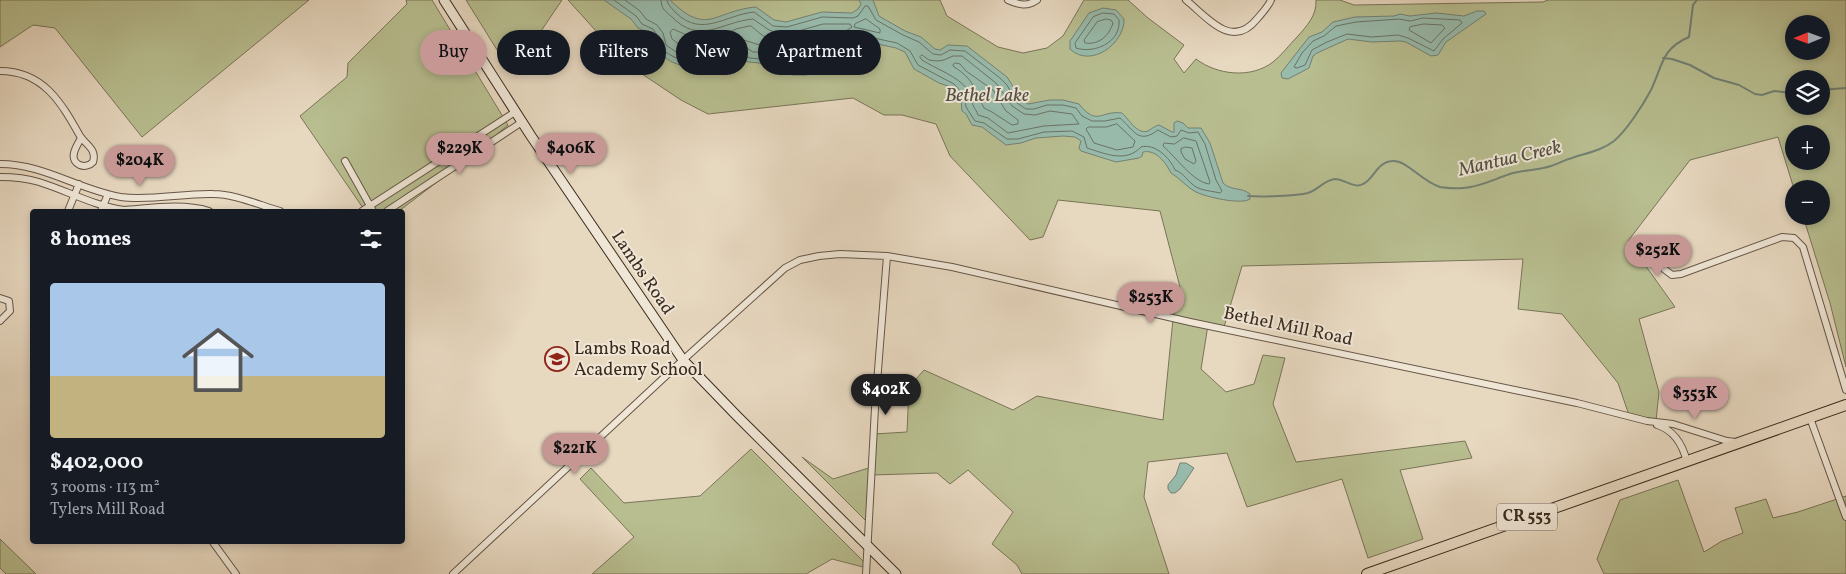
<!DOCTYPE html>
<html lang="en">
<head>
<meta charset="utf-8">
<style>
  body { margin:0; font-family:Vollkorn,serif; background:#20242c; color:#f1f3f6; height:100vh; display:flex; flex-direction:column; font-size:19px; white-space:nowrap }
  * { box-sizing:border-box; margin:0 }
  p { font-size:16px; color:#9ea1a6 }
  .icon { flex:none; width:28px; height:28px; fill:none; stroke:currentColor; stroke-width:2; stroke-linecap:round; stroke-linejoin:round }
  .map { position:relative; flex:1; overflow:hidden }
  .panel { position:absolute; left:30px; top:209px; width:375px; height:335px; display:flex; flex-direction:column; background:#171b24; border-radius:5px; box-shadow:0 2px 8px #0003 }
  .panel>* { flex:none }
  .banner { position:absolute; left:420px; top:30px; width:475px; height:45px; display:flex; gap:10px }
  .needle { width:32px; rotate:269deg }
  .controls { position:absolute; left:1785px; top:15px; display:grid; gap:10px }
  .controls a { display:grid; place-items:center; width:45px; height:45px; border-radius:50%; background:#171b24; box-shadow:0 2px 8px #0003; font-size:25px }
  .price { position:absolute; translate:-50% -42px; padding:0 11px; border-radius:18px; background:#c59692; color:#111; font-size:16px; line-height:32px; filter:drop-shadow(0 1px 2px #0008) }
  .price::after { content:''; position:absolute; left:50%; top:30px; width:15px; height:11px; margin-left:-8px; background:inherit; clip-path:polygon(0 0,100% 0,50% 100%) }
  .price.active { background:#222; color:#fff }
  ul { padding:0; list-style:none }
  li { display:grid; align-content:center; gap:10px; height:265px; padding:0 20px }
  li+li { border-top:1px solid #363941 }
  li span { display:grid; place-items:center; height:155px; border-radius:5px; color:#555 }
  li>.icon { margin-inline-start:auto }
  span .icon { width:90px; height:90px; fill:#fffc; stroke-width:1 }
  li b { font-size:21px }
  h2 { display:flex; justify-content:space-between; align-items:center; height:60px; padding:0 20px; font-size:21px }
  .pill { padding:0 18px; border-radius:22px; background:#171b24; box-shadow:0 2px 8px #0003; font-size:18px; line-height:45px }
  .pill.active { background:#c59692; color:#111 }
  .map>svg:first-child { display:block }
</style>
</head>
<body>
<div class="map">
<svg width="1846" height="574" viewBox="0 0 1846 574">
  <rect width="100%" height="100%" fill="#e7d8c0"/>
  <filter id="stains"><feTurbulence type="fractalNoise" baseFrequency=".004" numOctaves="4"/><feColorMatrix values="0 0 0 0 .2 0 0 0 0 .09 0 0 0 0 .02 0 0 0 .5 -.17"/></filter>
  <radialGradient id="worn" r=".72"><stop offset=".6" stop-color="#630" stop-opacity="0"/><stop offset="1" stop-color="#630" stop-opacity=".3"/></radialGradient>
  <path fill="#b8be90" stroke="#7a7458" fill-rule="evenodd" d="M0,0H309L142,137L55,28L33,25L0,47Z
    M406,0H432L508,125L475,153L399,211H365L300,116L347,77L348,63L407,4Z
    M466,0H562L512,74Z
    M568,0H940L947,16L998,47L1023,53L1047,48L1063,36L1084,0H1128L1148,18L1184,45L1174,59L1184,73L1196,59C1217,75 1251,79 1273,62C1282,55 1289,45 1297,37C1307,26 1317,15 1316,0H1340L1354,5L1543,2L1548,0H1846V367L1830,303L1803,216H1821V189H1794L1778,137L1690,160L1628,241L1675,307L1639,319L1659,392L1656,421L1629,415L1618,383L1562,314L1518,309L1523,259L1242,266L1224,327L1208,325L1201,369L1226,392L1254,384L1263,355L1285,358L1273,404L1296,462L1465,441L1472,458L1400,470L1423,539L1368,558L1342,479L1247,507L1227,453L1148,462L1144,497L1169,574H1022L1017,565L992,544L1013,512L968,470L950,484L937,473L872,475L869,524L802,457L833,479L872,467L874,434L907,432L909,387L924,370L1013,410L1037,396L1163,420L1173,319L1180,287L1160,211L1058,200L1043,237L1030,240L950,156L936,124L902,115H884L853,98L708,114L681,100L624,62ZM1794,24H1821V51H1794ZM1794,79H1821V106H1794ZM1794,134H1821V161H1794Z
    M751,449L867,565V568L832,559L806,574H592L634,537L580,479L591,468L624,503L700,496Z
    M1678,480L1704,552L1722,541L1743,533L1735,508L1766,499L1773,518L1798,512L1846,496V574H1604L1597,559L1620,500Z
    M0,539L36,574H6L0,568Z"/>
  <path fill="#98bbac" stroke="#738174" d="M604,0H670C708,37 713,11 756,7L774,20L786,22L822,12L852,13L858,9L861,4L859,0H873L879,16L905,31L921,37L935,49L940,50L948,45L967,46L1007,77L1021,99L1028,104L1050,100H1063L1079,104C1097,127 1101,110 1122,113C1129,119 1137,135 1148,131C1152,129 1154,126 1159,125L1172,132H1174V123L1177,121L1183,123L1188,128H1201L1210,143L1223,183C1231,191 1242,187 1250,194V199C1241,205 1206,197 1196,192C1186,187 1180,178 1171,173C1166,163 1156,149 1143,152L1142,156L1139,158L1116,162L1081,151L1079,148L1081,141L1075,137L1063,136L1036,138L1021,143L1006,145L982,127L972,125L966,114L962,111L961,101L957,94L948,86L939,83L914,69L905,52L896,48L859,40L849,42L821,61L812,73L806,75H793L759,63L749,62L736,57L730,58L717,66L707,68L701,71H695L672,62L659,54L655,49L652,37L649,33L638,28L631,19Z
    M1103,8L1116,10L1124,19C1125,43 1091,69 1070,49V41L1089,13Z
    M1477,11H1484L1486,14L1446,42L1438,55L1431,56L1406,42L1400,41L1372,42L1348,39L1317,53L1313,56L1309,68L1288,79L1282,78L1281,73L1284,69L1309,37L1322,32L1333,22L1355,17L1394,16L1400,14L1410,16L1436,13L1464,16Z
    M1180,463H1186L1194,468L1180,489L1175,493H1171L1168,489V485L1176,475Z"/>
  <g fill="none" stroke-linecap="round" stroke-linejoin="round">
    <path stroke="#6a7366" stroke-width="1" d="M614,0L636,16L642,24L653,29L657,35L659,47L662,50L674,57L697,66L714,61L728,53L736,52L750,58L760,59L794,70H804L810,68L818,57L850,36L860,35L897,43L910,51L918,65L954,84L964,95L966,107L975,121L984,123L1007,139H1018L1044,132L1072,131L1084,137L1087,148C1106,154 1126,163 1141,147C1155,143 1170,158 1175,170C1184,173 1188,182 1196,187C1204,191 1212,191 1220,193L1222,191L1216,180L1205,144L1198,132L1189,133L1181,130L1177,136L1171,137L1158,130C1138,145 1134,130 1120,118L1105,121H1092L1082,116L1076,108L1063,105H1047L1034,109H1026L1017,103L1007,85L1000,78L965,51L950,50L941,55L933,54L919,42L903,35L876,20L868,6H865L858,16L853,18L822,17L787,27L773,26L754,12C725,15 702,38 676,13C672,8 668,6 667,0
      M625,0L640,11L646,19L657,25L663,33L666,45L676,52L697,60L712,55L726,47L737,45L745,47L753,52H761L796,64H803L814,52L852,27L850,24H823L795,32L781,34L769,30L753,19C720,22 700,46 671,16C665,11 661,8 661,0
      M1103,13L1114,14L1119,20C1121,42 1095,54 1076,48L1075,43L1093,17Z
      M1423,18L1460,20L1462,23L1443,39L1434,51L1408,38L1398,35L1372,37L1347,34L1327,42L1312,50L1305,65L1297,68L1294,67L1302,53L1313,41L1324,36L1336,26L1356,22L1399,19L1410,21Z
      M866,19L880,29V33L854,27L855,24Z
      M1106,19L1111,20L1113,23C1109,36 1099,45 1085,43L1084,40L1097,22Z
      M1424,24L1442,25L1445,28L1431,43L1409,30L1410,27Z
      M751,26C756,30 761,35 767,38C787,47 805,35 824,31L828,34L809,47L799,57L737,38L726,39L710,48L696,52L680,45L672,39L670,32L673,29L691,37L704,39L725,35L736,29Z
      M922,55L929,60L937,61L944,60L953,56H962L996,83L1012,106L1024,114L1035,115L1050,111L1072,114L1079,124L1044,126L1008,133L988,118L978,115C977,111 974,108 973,105C970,100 971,95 968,90C958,76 936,69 922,60L920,57Z
      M956,63L960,64L966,71L993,90L1006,111L1018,120V124L1012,125L992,112L984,108C974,89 974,79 954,67L953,65Z
      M1117,124L1135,141L1133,147L1117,150L1094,143L1086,129L1088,127H1106Z
      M1184,138L1196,141L1210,182L1209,184C1193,182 1175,156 1163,146L1164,143L1174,144Z
      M1186,147L1192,148L1196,161L1194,164L1185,159L1181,152V149Z"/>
    <path stroke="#738174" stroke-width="2" d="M1663,58L1672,59L1690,65L1714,78L1739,85L1755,94L1762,95L1774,91L1794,93
      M1821,90L1846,88
      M1248,196C1261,197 1297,196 1308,193C1318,190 1324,180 1335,179C1344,179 1354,189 1363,184C1374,179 1377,162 1392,161C1406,159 1422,182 1440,187C1448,188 1455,189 1463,188C1481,187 1496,178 1513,173C1526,170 1539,170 1551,166C1558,164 1564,160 1572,158C1586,153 1601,151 1614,141C1627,130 1643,105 1651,90C1663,65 1661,49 1689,37L1693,5L1697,0"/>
    <defs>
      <path id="street" d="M1008,0C1019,5 1027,7 1037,0
        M1186,0C1208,18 1232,50 1257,19C1262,13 1268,7 1271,0
        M0,71C43,71 61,102 80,136C86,145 97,149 93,162C86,170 71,165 74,153C75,148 79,142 81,138
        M345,161L373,211
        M0,164C44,164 79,190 121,197C150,201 184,193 213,194C235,194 259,205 280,211
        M0,177C13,177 26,178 39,182C68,191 94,206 124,210C152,208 183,203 209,211
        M68,211L79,184
        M101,211L108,194
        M362,211L515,112
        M387,211L522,122
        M1653,248L1664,269L1672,275L1681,274L1782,237L1794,238L1803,247L1846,390
        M0,298L9,301L10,311L0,321
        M1810,418L1846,517
        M1657,425C1674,430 1683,446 1687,462
        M212,541L236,574
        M453,574L683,360L785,268L800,260L819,256L840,254L887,256L952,267L1190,322L1577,403L1647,421L1673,424L1727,441L1736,442
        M866,574L875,408L887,256"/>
      <path id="secondary" d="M444,0L531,136L683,360L737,416L896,574"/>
      <path id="primary" d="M1367,574L1846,405"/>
    </defs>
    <use href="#street" stroke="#665647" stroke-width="8"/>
    <use href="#secondary" stroke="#3b2b1f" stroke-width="11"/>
    <use href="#primary" stroke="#3b2b1f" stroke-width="12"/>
    <use href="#street" stroke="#efe6d6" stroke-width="6"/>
    <use href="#secondary" stroke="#efe6d6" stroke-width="9"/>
    <use href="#primary" stroke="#e7d8c0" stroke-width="10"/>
  </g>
  <defs>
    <symbol id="school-ring" viewBox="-11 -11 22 22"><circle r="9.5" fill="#efe6d6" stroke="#8f2418" stroke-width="1.5"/><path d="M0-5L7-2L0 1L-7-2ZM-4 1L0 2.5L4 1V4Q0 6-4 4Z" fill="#8f2418"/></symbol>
  </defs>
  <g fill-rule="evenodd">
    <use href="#school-ring" x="543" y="345" width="28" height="28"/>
  </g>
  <g text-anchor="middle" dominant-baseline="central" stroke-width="4" stroke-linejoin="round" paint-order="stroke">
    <rect fill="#efe6d6" stroke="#716356" stroke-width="1" x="1497" y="503.5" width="60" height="27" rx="4"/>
    <g font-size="16" font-weight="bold" fill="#3b2b1f">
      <text x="1527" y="517">CR 553</text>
    </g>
    <g font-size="18" fill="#3b2b1f" stroke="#efe6d6">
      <text transform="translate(642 273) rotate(56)">Lambs Road</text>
      <text transform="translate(1288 327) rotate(12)">Bethel Mill Road</text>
    </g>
    <g font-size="18" fill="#3b2b1f" stroke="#efe6d6" text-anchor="start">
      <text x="574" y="349">Lambs Road<tspan x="574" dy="21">Academy School</tspan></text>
    </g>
    <g font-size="19" font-style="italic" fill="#524f42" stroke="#efe6d6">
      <text x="987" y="96">Bethel Lake</text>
      <text transform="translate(1510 159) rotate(-13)">Mantua Creek</text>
    </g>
  </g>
  <rect width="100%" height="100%" filter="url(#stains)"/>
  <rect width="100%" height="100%" fill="url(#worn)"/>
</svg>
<div class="controls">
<a><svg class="needle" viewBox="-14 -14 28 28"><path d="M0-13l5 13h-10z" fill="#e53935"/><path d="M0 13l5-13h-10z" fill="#9ea1a6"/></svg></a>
<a><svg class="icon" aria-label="layers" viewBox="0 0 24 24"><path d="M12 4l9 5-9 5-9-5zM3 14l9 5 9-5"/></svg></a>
<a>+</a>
<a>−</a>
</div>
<b class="price" style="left:460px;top:175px">$229K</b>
<b class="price" style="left:571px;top:175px">$406K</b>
<b class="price" style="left:140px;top:187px">$204K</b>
<b class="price" style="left:1658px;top:277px">$252K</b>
<b class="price" style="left:1151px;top:324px">$253K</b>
<b class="price active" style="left:886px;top:416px">$402K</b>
<b class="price" style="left:1695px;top:420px">$353K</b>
<b class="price" style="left:575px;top:475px">$221K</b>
<div class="banner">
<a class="pill active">Buy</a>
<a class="pill">Rent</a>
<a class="pill">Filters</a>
<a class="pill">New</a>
<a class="pill">Apartment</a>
</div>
<section class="panel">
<h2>8 homes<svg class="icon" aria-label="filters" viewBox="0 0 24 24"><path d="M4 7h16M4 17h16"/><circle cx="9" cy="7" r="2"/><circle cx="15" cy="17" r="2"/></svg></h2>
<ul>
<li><span style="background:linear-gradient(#a9c7e8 60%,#c2b280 0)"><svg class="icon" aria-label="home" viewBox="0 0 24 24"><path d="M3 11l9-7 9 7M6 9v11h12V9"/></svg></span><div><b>$402,000</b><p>3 rooms · 113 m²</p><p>Tylers Mill Road</p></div></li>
</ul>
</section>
</div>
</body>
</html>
